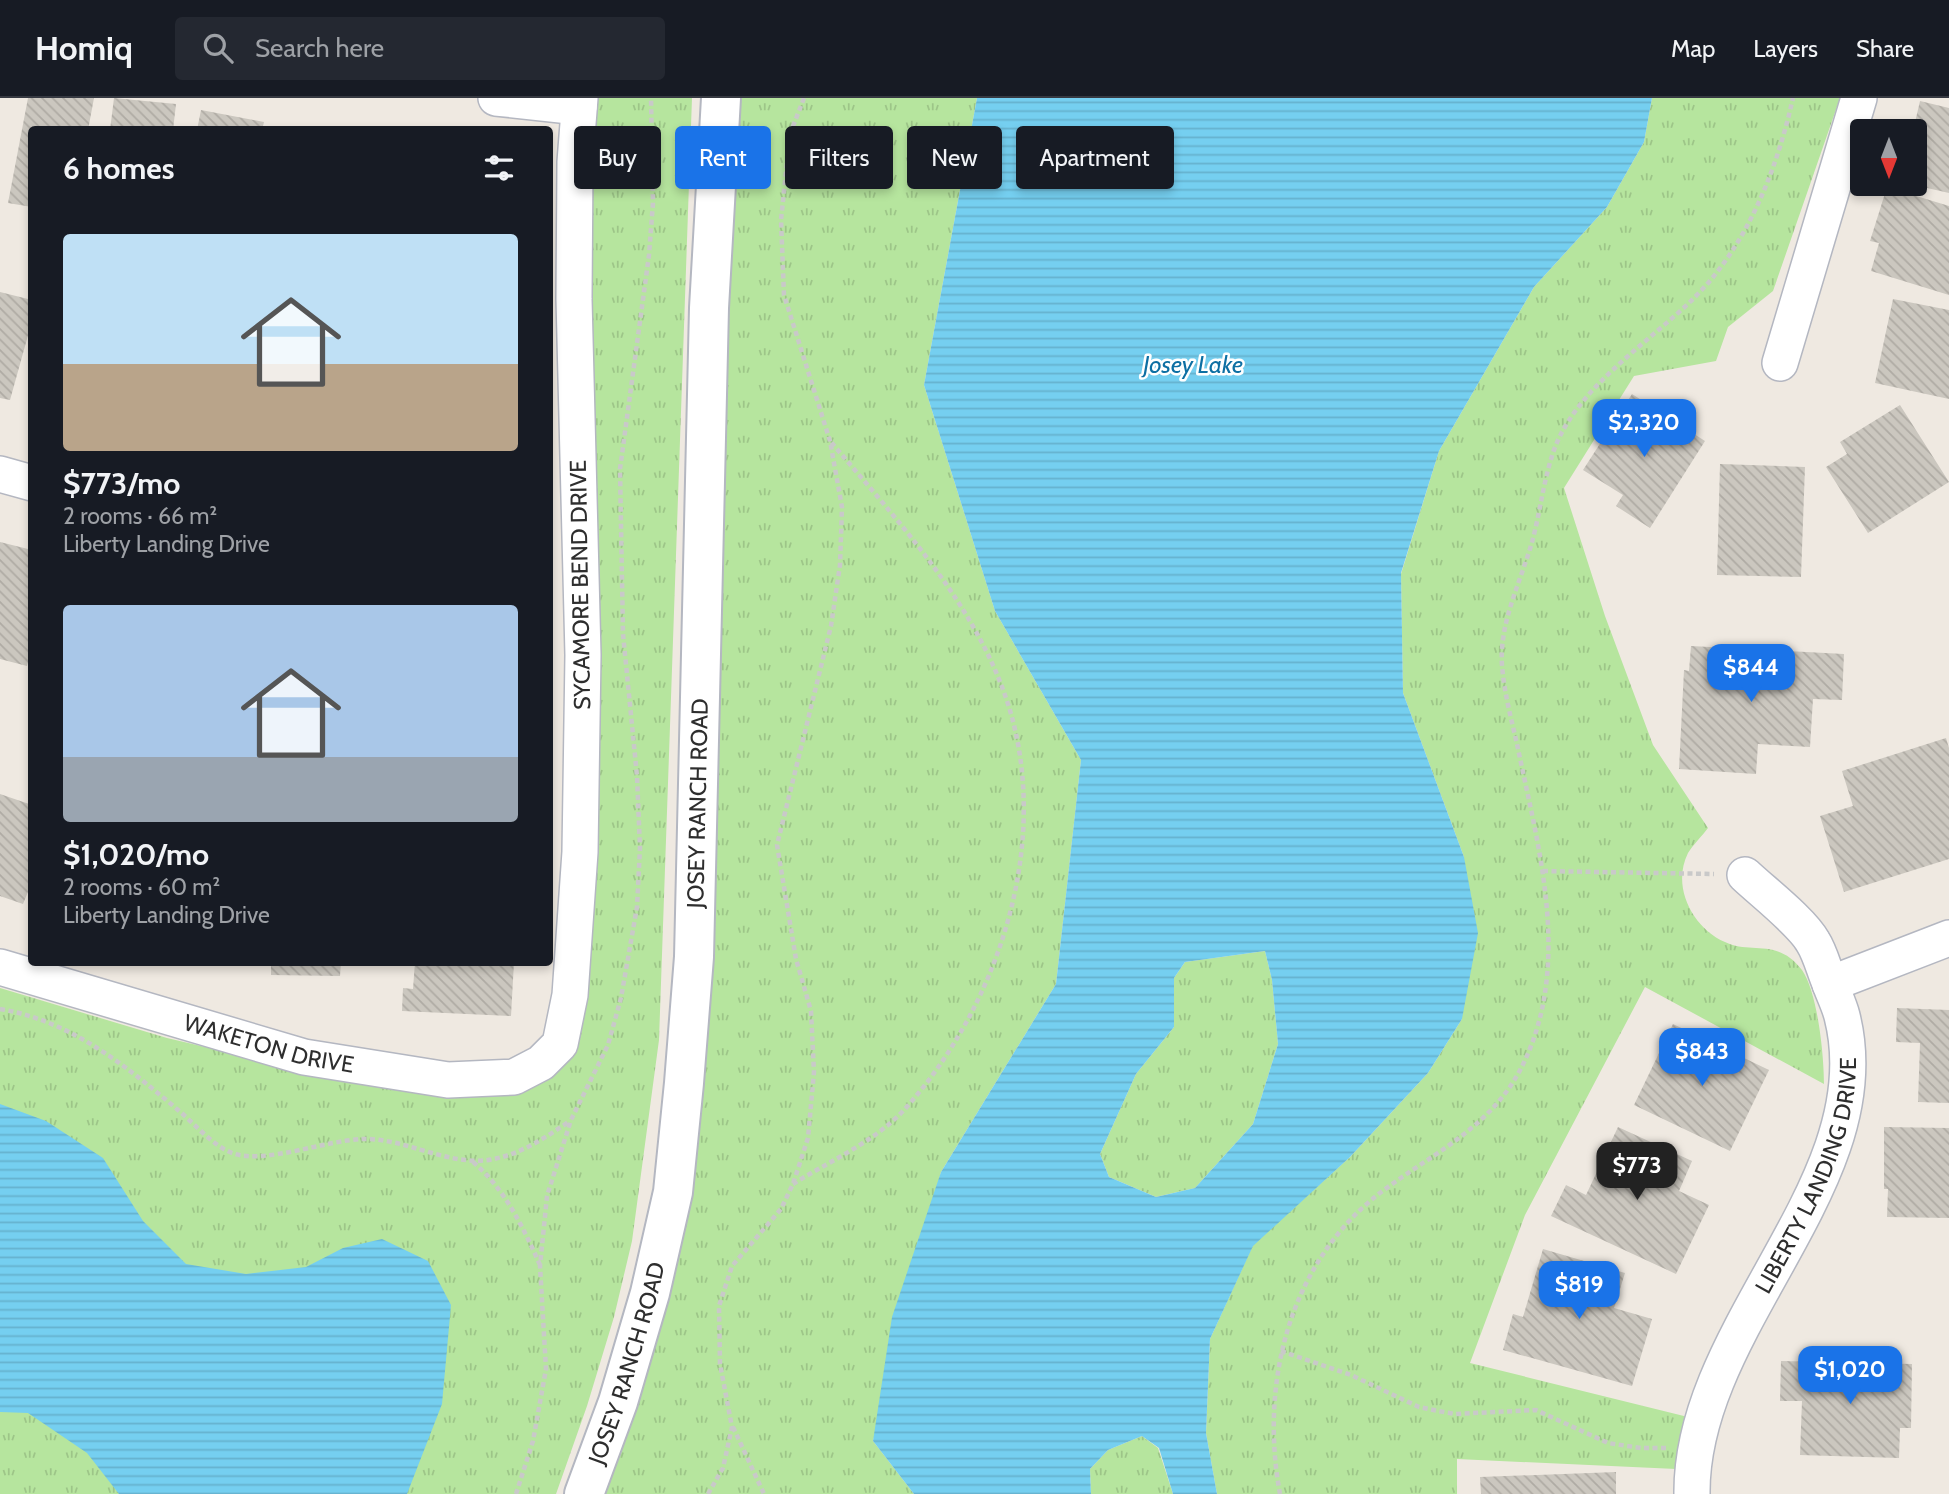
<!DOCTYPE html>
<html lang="en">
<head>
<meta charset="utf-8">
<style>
  body { margin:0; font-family:Cabin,sans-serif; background:#242831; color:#f1f3f6; height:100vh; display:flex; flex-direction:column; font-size:26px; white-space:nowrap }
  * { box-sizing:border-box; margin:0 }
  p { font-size:23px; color:#9ea1a6 }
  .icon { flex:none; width:38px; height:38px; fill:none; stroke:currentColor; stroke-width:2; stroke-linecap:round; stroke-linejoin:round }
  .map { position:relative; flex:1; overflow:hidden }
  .sheet { position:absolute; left:28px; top:28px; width:525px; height:840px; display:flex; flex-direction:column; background:#171b24; border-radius:7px; box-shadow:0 4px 10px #0003 }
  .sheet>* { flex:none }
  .top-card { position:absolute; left:574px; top:28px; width:665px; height:63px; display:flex; gap:14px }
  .needle { width:46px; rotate:180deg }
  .buttons { position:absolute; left:1850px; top:21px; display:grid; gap:14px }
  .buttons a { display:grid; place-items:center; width:77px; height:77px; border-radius:7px; background:#171b24; box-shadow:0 4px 10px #0003; font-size:35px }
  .price { position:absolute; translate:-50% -60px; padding:0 16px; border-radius:14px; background:#1a73e8; color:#fff; font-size:23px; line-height:46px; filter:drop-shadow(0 2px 4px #0008) }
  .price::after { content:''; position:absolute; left:50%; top:42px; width:21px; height:16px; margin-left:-10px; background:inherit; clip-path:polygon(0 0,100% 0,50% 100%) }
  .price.current { background:#222; color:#fff }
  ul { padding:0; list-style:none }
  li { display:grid; align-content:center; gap:14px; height:371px; padding:0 35px }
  li span { display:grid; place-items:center; height:217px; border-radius:7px; color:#555 }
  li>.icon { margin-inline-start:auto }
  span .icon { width:126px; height:126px; fill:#fffc; stroke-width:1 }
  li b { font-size:30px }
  h2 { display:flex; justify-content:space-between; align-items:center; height:84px; padding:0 35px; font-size:30px }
  .pill { padding:0 24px; border-radius:7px; background:#171b24; box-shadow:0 4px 10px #0003; font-size:24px; line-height:63px }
  .pill.current { background:#1a73e8; color:#fff }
  header { display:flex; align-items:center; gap:42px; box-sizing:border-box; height:98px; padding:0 35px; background:#171b24; border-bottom:2px solid #363941 }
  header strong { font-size:33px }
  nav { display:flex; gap:38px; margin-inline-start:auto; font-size:24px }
  .search { width:490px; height:63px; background:#242831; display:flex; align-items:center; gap:18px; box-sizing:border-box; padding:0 24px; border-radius:7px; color:#9ea1a6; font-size:26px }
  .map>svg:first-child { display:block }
</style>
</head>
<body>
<header>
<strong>Homiq</strong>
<div class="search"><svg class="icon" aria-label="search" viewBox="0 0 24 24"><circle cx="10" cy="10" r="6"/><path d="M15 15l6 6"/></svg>Search here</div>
<nav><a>Map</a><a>Layers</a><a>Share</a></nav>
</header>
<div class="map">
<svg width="1949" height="1396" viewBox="0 0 1949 1396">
  <defs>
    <pattern id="grass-tufts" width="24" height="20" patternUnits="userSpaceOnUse" patternTransform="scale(1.75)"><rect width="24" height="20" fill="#b6e59e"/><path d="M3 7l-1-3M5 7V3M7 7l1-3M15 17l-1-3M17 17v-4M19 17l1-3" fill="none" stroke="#9dc588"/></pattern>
    <pattern id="water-rules" width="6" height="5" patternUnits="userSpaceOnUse" patternTransform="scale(1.75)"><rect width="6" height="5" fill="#75cff0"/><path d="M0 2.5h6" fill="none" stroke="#66b2ce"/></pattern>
    <pattern id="building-back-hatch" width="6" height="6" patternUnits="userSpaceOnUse" patternTransform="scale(1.75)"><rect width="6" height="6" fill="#cbc7bf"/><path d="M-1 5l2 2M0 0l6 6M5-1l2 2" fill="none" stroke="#afaba4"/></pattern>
  </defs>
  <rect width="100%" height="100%" fill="#efe9e1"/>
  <path fill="url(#grass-tufts)" d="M594,0H692L659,942L632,1143L614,1219L587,1308L556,1396H0V890L167,940L252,960L369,981L569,954Z
    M736,0H977L924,287L995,513L1081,662L1056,886L941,1074L873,1343L914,1396H603L642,1277L728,199Z
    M1652,0H1840L1773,193L1728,229L1716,263L1634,278L1564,390L1605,518L1653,647L1708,730C1702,738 1693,747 1688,755C1671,789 1693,830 1725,844C1751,857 1777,839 1802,872C1818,895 1824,959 1824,986L1645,889L1525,1117L1470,1265L1688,1319L1676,1371L1457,1361V1396H1217L1206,1335L1210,1241L1253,1147L1350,1059L1428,975L1462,921L1464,759L1403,595L1401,476L1439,353L1534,189L1607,109L1644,44Z
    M1265,853L1272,882L1278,946L1253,1026L1195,1090L1156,1099L1109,1079L1100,1056L1136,976L1174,929V880L1185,864Z
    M1142,1338L1158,1350L1173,1396H1091L1090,1371L1108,1352Z"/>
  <path fill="url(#water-rules)" fill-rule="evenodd" d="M977,0H1652L1644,44L1607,109L1534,189L1439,353L1401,475L1403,595L1464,759L1478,835L1462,921L1428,975L1350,1059L1253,1148L1210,1241L1206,1335L1217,1396H1173L1159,1350L1142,1338L1108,1352L1090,1371L1091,1396H914L873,1343L892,1219L941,1074L1056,886L1081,662L995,513L924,287ZM1265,853L1272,882L1278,946L1253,1026L1195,1090L1156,1099L1109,1079L1100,1056L1136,976L1174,929V880L1185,864Z
    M0,1006L46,1023L103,1060L143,1123L186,1166L246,1176L306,1169L343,1150L382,1141L428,1163L451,1207L442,1306L407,1396H119L87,1355L28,1315L0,1314Z"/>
  <path fill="url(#building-back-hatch)" d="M28,0H94L88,32H32V109L8,105Z
    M114,0L176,6L173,32H110Z
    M1920,3L1949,10V95L1914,87L1913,33Z
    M201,12L264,24L262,32H197Z
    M1887,89L1949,108V197L1871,173L1879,145L1870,143Z
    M0,194L32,202V223L10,302L0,300Z
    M1893,201L1949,212V301L1875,285Z
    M1632,296L1705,343L1650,430L1616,408L1623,397L1583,372Z
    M1900,307L1949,384L1868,435L1826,369L1847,356L1840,344Z
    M1720,366L1805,369L1801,479L1717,477Z
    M0,444L32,452V550L27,568L0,561Z
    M1691,548L1844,556L1842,602L1813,601L1810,649L1758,646L1756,676L1679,671L1684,572L1689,573Z
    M1946,640L1949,650V761L1844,794L1820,718L1853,708L1842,673Z
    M0,696L32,707V784L23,806L0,798Z
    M271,864H341L340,878L271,877Z
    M415,864H514L511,918L402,913L403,890L413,891Z
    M1897,910L1949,912V1005L1918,1004L1920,945L1896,944Z
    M1673,926L1769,972L1730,1053L1634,1007Z
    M1618,1029L1692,1063L1679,1093L1709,1107L1676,1176L1551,1118L1566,1087L1586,1097Z
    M1884,1029L1949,1030V1120L1887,1119L1888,1091H1884Z
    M1543,1151L1625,1175L1614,1210L1652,1221L1632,1288L1503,1252L1513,1216L1523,1219Z
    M1781,1263L1912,1266L1911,1330H1900L1899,1360L1800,1357L1802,1303H1780Z
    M1616,1374V1396H1481L1480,1379Z"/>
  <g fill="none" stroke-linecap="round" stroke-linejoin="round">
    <defs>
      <g id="street">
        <path d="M496,0L579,9"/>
        <path d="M1780,265L1859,0"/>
        <path d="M0,376L32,385"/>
        <path id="s1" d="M0,869L304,959L448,982L514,979L541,965L560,946L570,897L580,754L583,557L574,201L575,64L580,0"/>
        <path d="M1830,886L1949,840"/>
        <path id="s2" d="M1692,1396C1690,1228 1884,1083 1842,918C1839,906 1833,895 1829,883C1824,871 1820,855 1813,844C1802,824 1763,794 1745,777"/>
      </g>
      <g id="secondary">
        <path id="s3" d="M584,1396L618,1304L650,1195L673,1094L684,985L694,859L709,210L721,0"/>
      </g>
    </defs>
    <use href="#street" stroke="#b4b7c1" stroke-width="38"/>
    <use href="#secondary" stroke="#b4b7c1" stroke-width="42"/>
    <path stroke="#c9c9c9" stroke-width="4.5" stroke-dasharray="5 3.5" stroke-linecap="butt" d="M1543,773L1714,776
      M0,911C71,923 125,967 178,1012C195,1026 212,1047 232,1055C264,1067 326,1042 363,1041C407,1040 450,1070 494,1061C523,1055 546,1039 570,1023
      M473,1064C505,1091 523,1129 540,1167
      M793,1086C828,1064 874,1044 903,1013C1000,907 1054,740 1006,600C973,503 896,421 831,344
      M1281,1253L1351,1277L1419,1309L1438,1313L1455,1316L1536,1312L1608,1345L1641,1350H1666
      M733,1329L764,1396
      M516,1396L533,1343L546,1271L540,1168L547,1098L571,1022L608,947L621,900L637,809L640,750L637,678L623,536L620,371L649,157L653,105L651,0
      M708,1396L723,1370L732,1329L720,1266L719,1208L732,1168L781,1111L793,1086L808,1040L814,974L811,913L796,861L777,747L831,528L840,467L842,409L830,343L784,197L781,122L790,36L804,0
      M1280,1396C1259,1283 1290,1159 1388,1089C1442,1050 1497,1025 1526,960C1571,860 1538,748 1517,646C1511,620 1504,594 1502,567C1499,525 1521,483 1532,444C1540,415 1543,386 1552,358C1572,292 1649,245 1695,199C1748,146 1777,71 1793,0"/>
    <use href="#street" stroke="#fff" stroke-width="35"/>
    <use href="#secondary" stroke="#fff" stroke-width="38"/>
  </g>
  <g text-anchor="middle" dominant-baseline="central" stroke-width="5" stroke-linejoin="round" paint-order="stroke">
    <g font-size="23" fill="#2e2e2e" stroke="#fff">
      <text transform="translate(580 487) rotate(-91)">SYCAMORE BEND DRIVE</text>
      <text stroke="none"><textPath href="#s3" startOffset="705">JOSEY RANCH ROAD</textPath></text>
      <text stroke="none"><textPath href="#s1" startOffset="280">WAKETON DRIVE</textPath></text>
      <text stroke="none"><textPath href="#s2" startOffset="343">LIBERTY LANDING DRIVE</textPath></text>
      <text stroke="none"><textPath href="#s3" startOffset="138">JOSEY RANCH ROAD</textPath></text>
    </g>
    <g font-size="24" font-style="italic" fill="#0d6fa3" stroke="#fff">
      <text x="1193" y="266">Josey Lake</text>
    </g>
  </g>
</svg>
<div class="buttons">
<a><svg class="needle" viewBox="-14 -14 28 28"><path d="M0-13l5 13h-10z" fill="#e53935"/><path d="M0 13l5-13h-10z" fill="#9ea1a6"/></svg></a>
</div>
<b class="price" style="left:1644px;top:361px">$2,320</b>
<b class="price" style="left:1751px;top:606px">$844</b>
<b class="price" style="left:1702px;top:990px">$843</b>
<b class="price current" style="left:1637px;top:1104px">$773</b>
<b class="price" style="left:1579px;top:1223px">$819</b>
<b class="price" style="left:1850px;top:1308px">$1,020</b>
<div class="top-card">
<a class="pill">Buy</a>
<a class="pill current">Rent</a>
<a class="pill">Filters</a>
<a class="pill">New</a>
<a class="pill">Apartment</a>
</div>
<section class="sheet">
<h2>6 homes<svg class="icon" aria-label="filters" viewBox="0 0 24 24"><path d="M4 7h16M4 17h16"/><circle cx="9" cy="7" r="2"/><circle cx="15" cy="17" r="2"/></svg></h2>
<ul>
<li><span style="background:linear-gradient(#bfe0f5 60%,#b9a48a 0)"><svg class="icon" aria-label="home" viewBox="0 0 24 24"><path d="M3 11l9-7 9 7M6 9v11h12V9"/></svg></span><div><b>$773/mo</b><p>2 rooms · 66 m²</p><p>Liberty Landing Drive</p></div></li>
<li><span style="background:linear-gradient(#a9c7e8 70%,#9aa5b1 0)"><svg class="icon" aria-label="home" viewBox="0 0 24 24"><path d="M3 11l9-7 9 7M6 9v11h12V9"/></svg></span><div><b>$1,020/mo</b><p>2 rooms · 60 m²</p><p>Liberty Landing Drive</p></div></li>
</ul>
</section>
</div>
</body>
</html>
